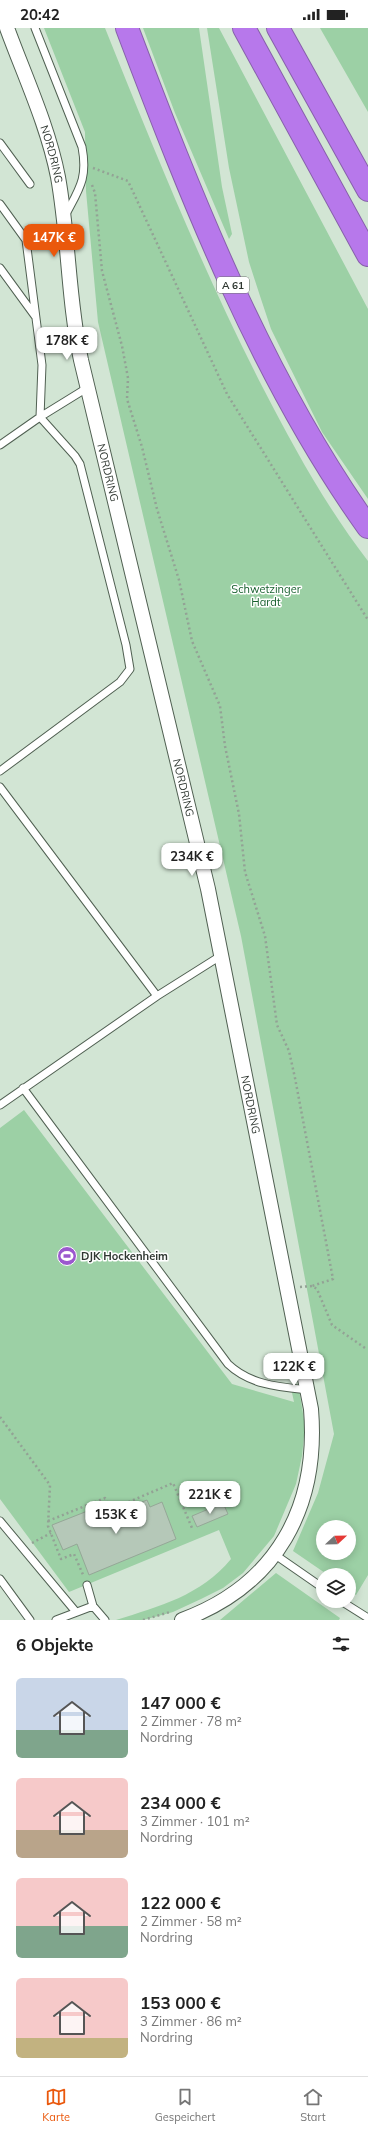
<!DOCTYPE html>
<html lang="de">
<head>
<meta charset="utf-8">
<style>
  body { margin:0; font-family:Mulish,sans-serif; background:#f2f2f2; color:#222; height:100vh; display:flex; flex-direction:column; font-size:15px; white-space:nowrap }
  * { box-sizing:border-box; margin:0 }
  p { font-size:13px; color:#767676 }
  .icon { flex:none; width:22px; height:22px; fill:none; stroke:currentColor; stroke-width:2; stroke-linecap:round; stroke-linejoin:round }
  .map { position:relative; height:1592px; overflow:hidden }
  .panel { display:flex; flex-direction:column; background:#fff; flex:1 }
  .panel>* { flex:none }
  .needle { width:26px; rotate:68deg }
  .tools { position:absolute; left:316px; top:1492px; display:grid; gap:8px }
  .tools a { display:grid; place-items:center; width:40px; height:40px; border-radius:50%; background:#fff; box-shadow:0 2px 10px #0003; font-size:20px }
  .price { position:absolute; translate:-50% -34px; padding:0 9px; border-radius:8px; background:#fff; color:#222; font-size:13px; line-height:26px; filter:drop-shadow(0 1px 2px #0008) }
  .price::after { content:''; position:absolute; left:50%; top:24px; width:12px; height:9px; margin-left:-6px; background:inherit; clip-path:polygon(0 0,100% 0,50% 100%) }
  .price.selected { background:#ea580c; color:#fff }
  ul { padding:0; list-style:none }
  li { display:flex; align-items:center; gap:12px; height:100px; padding:0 16px }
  li span { display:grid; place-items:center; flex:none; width:112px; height:80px; border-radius:6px; color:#555 }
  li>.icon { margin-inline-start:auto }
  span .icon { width:48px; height:48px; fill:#fffc; stroke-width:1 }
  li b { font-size:17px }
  h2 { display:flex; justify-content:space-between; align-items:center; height:48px; padding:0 16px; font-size:17px }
  .status { display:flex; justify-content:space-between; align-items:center; height:28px; padding:0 20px; background:#fff; direction:ltr }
  .status svg { height:11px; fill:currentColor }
  .dock { display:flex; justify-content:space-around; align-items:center; height:56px; border-top:1px solid #e0e0e0; background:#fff; font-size:11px; color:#767676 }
  .dock a { display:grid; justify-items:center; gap:2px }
  .dock .selected { color:#ea580c }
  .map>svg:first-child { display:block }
</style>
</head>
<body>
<div class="status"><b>20:42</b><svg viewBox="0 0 49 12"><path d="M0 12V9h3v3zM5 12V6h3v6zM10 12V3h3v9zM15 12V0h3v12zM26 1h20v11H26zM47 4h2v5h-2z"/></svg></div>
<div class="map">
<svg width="368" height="1592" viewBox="0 0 368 1592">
  <rect width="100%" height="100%" fill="#d2e5d4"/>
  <path fill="#9cd0a5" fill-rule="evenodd" d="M44,0H105C154,122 203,243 263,360C294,420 327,480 368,533V1547L356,1567L349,1562V1547H328L293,1523L318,1465L334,1406L241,908L98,294L86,163L85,104ZM323,1499H349V1525H323Z
    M143,0H199L222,159L232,206L229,211L175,85Z
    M207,0H219L368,281V471L322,404L271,301L260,268L249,234L229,140Z
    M320,0H368V84Z
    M24,1082L232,1356L294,1374L291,1360L299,1361L305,1398L302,1428L296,1456L274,1508L243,1545L223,1560L201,1571L173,1584L143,1592H116C160,1578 200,1568 231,1531L219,1502L69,1564L0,1471V1100Z
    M276,1545L340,1590L339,1592H220Z"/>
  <path fill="#b5c8b8" stroke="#95a797" d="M147,1472L150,1479L162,1474L176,1511L89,1547L77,1516L63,1522L52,1497L90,1482L95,1493Z
    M223,1475L228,1486L197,1499L192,1488Z"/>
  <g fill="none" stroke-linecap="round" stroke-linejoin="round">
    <defs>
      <path id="lane" d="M35,0L82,119C88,151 79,161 65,188
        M0,115L30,156
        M0,176L26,212L42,337L40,389L0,417
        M0,240L35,288
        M0,743L120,654L130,641L126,617L80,436L75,428L40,389L87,360
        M0,759L157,968
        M23,1060L228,1336C250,1357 279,1359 308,1362
        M0,1077L157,968L222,927
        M0,1493L76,1584
        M274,1526L323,1560
        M0,1551L30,1592
        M87,1557L93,1578
        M341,1573L368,1590
        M56,1592L93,1578L105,1592"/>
      <g id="street">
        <path id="s1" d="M7,0C25,49 48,98 58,149C69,210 68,272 81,332L208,861L311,1381C319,1479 277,1557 182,1592"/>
      </g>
      <path id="highway" d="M127,0C191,169 262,351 368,499
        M244,0L368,227
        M278,0L368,162"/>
    </defs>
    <use href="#lane" stroke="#506052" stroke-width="9"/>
    <use href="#street" stroke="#506052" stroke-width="16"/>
    <use href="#highway" stroke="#8761aa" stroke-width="24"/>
    <path stroke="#93a295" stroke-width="2.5" stroke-dasharray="2 3" stroke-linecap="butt" d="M93,140L128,153L227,366L368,592
      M92,157L95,165L102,243L122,318L128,350L127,371L142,419L157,481L179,552L192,613L220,678L225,718L239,786L245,844L265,908L277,997L289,1023L295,1050L333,1251L312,1258
      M300,1259L312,1258L317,1261L332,1297L365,1320
      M0,1389L50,1457L48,1498L61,1531L74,1526L84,1549
      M110,1482L173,1455L192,1500
      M48,1493L105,1470L112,1487
      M32,1515L51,1505
      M143,1592L170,1584"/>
    <use href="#lane" stroke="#fff" stroke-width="7"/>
    <use href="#street" stroke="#fff" stroke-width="14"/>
    <use href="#highway" stroke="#b778eb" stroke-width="22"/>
  </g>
  <defs>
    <symbol id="stadium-disc" viewBox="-11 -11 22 22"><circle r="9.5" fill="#9b58ce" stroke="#fff"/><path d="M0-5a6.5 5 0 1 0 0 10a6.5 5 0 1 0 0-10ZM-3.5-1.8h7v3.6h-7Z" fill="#fff"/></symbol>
  </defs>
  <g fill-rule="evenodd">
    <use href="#stadium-disc" x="56" y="1217" width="22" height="22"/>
  </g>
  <g text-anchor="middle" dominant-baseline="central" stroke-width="3" stroke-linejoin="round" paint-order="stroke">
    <rect fill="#fff" stroke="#6d736f" stroke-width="1" x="217" y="249" width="32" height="16" rx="3"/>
    <g font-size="10" font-weight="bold" fill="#2f3731">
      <text x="233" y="257">A 61</text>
    </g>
    <g font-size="11" fill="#2f3731" stroke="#fff">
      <text stroke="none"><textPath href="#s1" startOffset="134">NORDRING</textPath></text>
      <text stroke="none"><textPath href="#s1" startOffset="458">NORDRING</textPath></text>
      <text stroke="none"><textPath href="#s1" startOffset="782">NORDRING</textPath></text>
      <text stroke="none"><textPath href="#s1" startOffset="1106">NORDRING</textPath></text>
    </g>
    <g font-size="11" fill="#17602e" stroke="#fff">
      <text x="266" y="561">Schwetzinger<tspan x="266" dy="13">Hardt</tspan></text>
    </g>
    <g font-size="11" font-weight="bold" fill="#2f3731" stroke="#fff" text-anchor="start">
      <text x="81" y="1228">DJK Hockenheim</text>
    </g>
  </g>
</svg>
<div class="tools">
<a><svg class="needle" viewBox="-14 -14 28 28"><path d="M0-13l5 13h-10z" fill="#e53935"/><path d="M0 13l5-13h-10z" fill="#767676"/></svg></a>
<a><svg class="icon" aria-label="layers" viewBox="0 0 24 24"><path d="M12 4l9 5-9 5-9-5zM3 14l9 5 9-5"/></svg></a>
</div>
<b class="price selected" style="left:54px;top:230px">147K €</b>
<b class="price" style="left:67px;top:333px">178K €</b>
<b class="price" style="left:192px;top:849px">234K €</b>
<b class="price" style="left:294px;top:1359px">122K €</b>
<b class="price" style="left:210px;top:1487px">221K €</b>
<b class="price" style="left:116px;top:1507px">153K €</b>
</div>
<section class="panel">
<h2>6 Objekte<svg class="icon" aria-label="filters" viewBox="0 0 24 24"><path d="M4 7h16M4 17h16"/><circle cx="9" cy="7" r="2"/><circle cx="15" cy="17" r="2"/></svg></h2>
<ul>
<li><span style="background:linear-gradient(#c9d6e8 65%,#7fa58c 0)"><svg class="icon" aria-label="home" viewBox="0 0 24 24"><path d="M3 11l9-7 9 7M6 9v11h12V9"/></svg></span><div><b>147 000 €</b><p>2 Zimmer · 78 m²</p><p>Nordring</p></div></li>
<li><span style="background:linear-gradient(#f6c9c9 65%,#b9a48a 0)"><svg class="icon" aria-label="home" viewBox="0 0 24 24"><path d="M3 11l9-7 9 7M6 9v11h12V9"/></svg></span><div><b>234 000 €</b><p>3 Zimmer · 101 m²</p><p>Nordring</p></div></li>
<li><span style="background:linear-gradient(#f6c9c9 60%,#7fa58c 0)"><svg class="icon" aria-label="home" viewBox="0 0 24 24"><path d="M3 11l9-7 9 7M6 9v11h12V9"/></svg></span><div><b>122 000 €</b><p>2 Zimmer · 58 m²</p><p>Nordring</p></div></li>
<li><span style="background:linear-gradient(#f6c9c9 75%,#c2b280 0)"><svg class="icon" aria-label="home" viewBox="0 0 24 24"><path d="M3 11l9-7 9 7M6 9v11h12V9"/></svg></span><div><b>153 000 €</b><p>3 Zimmer · 86 m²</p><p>Nordring</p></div></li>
</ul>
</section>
<nav class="dock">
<a class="selected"><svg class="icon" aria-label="map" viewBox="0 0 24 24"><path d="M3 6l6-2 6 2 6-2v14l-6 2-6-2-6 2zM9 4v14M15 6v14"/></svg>Karte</a>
<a><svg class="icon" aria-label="saved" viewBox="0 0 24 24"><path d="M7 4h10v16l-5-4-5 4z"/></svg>Gespeichert</a>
<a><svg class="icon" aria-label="home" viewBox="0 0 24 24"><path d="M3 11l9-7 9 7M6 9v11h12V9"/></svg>Start</a>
</nav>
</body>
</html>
